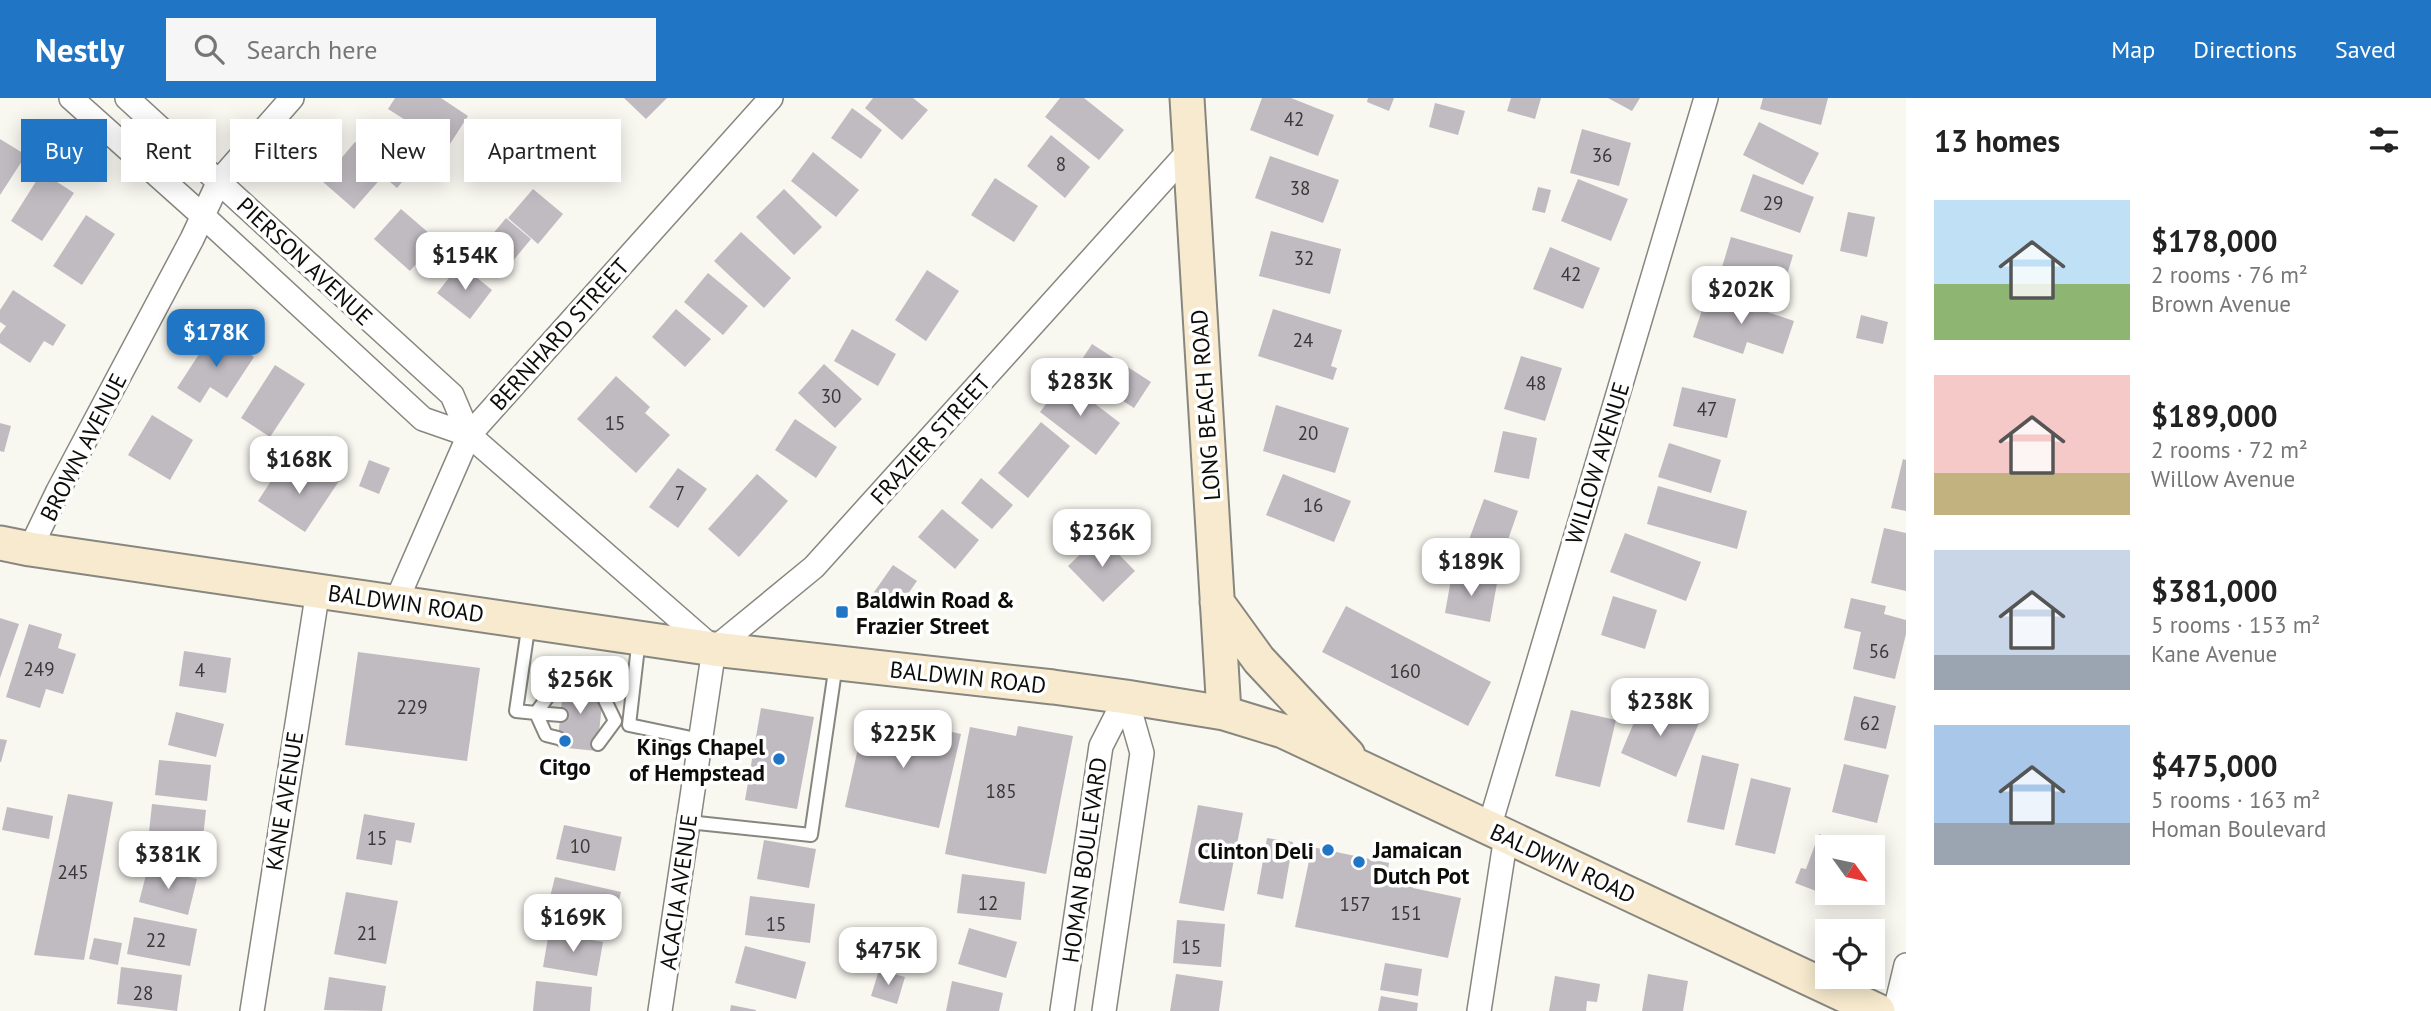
<!DOCTYPE html>
<html lang="en">
<head>
<meta charset="utf-8">
<style>
  body { margin:0; font-family:"PT Sans",sans-serif; background:#f6f6f6; color:#222; height:100vh; display:flex; flex-direction:column; font-size:26px; white-space:nowrap }
  * { box-sizing:border-box; margin:0 }
  p { font-size:23px; color:#767676 }
  .icon { flex:none; width:38px; height:38px; fill:none; stroke:currentColor; stroke-width:2; stroke-linecap:round; stroke-linejoin:round }
  .map { position:relative; flex:1; overflow:hidden }
  .drawer { display:flex; flex-direction:column; background:#fff; width:525px }
  .drawer>* { flex:none }
  .hud { position:absolute; left:21px; top:21px; width:665px; height:63px; display:flex; gap:14px }
  .needle { width:46px; rotate:123deg }
  .controls { position:absolute; left:1815px; top:737px; display:grid; gap:14px }
  .controls a { display:grid; place-items:center; width:70px; height:70px; border-radius:0px; background:#fff; box-shadow:0 4px 18px #0003; font-size:35px }
  .price { position:absolute; translate:-50% -60px; padding:0 16px; border-radius:14px; background:#fff; color:#222; font-size:23px; line-height:46px; filter:drop-shadow(0 2px 4px #0008) }
  .price::after { content:''; position:absolute; left:50%; top:42px; width:21px; height:16px; margin-left:-10px; background:inherit; clip-path:polygon(0 0,100% 0,50% 100%) }
  .price.active { background:#2076c4; color:#fff }
  ul { padding:0; list-style:none }
  li { display:flex; align-items:center; gap:21px; height:175px; padding:0 28px }
  li span { display:grid; place-items:center; flex:none; width:196px; height:140px; border-radius:0px; color:#555 }
  li>.icon { margin-inline-start:auto }
  span .icon { width:84px; height:84px; fill:#fffc; stroke-width:1 }
  li b { font-size:30px }
  h2 { display:flex; justify-content:space-between; align-items:center; height:84px; padding:0 28px; font-size:30px }
  .chip { padding:0 24px; border-radius:0px; background:#fff; box-shadow:0 4px 18px #0003; font-size:24px; line-height:63px }
  .chip.active { background:#2076c4; color:#fff }
  header { display:flex; align-items:center; gap:42px; box-sizing:border-box; height:98px; padding:0 35px; background:#2076c4; color:#fff }
  header strong { font-size:33px }
  nav { display:flex; gap:38px; margin-inline-start:auto; font-size:24px }
  .search { width:490px; height:63px; background:#f6f6f6; display:flex; align-items:center; gap:18px; box-sizing:border-box; padding:0 24px; border-radius:0px; color:#767676; font-size:26px }
  main { display:flex; flex:1; min-height:0 }
  .map>svg:first-child { display:block }
</style>
</head>
<body>
<header>
<strong>Nestly</strong>
<div class="search"><svg class="icon" aria-label="search" viewBox="0 0 24 24"><circle cx="10" cy="10" r="6"/><path d="M15 15l6 6"/></svg>Search here</div>
<nav><a>Map</a><a>Directions</a><a>Saved</a></nav>
</header>
<main>
<div class="map">
<svg width="1906" height="913" viewBox="0 0 1906 913">
  <rect width="100%" height="100%" fill="#f8f7f0"/>
  <path fill="#c0bbc1" d="M395,0H441L468,18L448,49L388,11Z
    M624,0H667L646,21Z
    M873,0H913L928,12L902,42L865,10Z
    M1060,0H1084L1124,32L1099,62L1045,19Z
    M1262,0H1291L1334,17L1318,58L1250,32Z
    M1368,0H1394L1389,13L1367,4Z
    M1511,0H1541L1535,21L1507,13Z
    M1608,0H1640L1632,13Z
    M1763,0H1828L1821,27L1760,11Z
    M1435,5L1465,13L1458,37L1429,29Z
    M852,10L882,32L861,61L831,40Z
    M570,23L614,48L597,79L553,54Z
    M1759,24L1819,55L1803,87L1743,57Z
    M377,31L417,66L397,90L383,78L354,111L322,83L355,44L361,49Z
    M1582,31L1631,45L1619,88L1570,75Z
    M1051,37L1090,69L1065,100L1027,68Z
    M0,41L26,57L0,97Z
    M813,54L859,92L836,119L791,83Z
    M1270,58L1339,82L1323,125L1255,100Z
    M42,74L74,95L42,143L11,123Z
    M1753,76L1814,99L1800,135L1740,113Z
    M995,80L1038,108L1014,144L971,117Z
    M1578,81L1628,101L1611,143L1561,123Z
    M1538,89L1551,92L1545,115L1532,112Z
    M533,91L563,116L538,146L508,120Z
    M784,91L822,129L794,157L756,119Z
    M401,111L437,142L410,173L374,141Z
    M1848,114L1875,119L1867,159L1840,153Z
    M86,117L115,136L82,187L53,168Z
    M506,120L531,141L512,164L487,143Z
    M1271,133L1341,151L1330,196L1259,178Z
    M741,134L791,180L764,210L714,163Z
    M1731,139L1793,157L1782,194L1720,176Z
    M1550,149L1600,170L1583,211L1533,191Z
    M460,166L492,192L470,221L437,195Z
    M927,172L959,193L926,243L895,222Z
    M708,175L748,208L723,237L684,204Z
    M13,192L66,227L53,248L44,243L30,265L0,245V236L6,228L0,224V212Z
    M1708,194L1794,223L1783,256L1747,244L1743,256L1693,239Z
    M676,211L711,241L685,269L652,239Z
    M1273,211L1342,232L1331,268L1337,270L1333,282L1258,258Z
    M1861,217L1888,224L1883,246L1856,240Z
    M852,231L896,256L878,288L834,263Z
    M214,233L254,259L227,300L210,289L200,305L177,290Z
    M1092,246L1151,284L1134,310L1075,272Z
    M1521,258L1562,270L1545,323L1504,311Z
    M824,266L862,301L835,330L798,295Z
    M275,267L305,286L270,339L241,320Z
    M616,278L650,309L645,315L670,337L636,375L577,321Z
    M1064,282L1120,325L1096,357L1040,314Z
    M1682,289L1736,301L1727,340L1673,328Z
    M1276,307L1349,330L1335,375L1263,353Z
    M152,317L193,342L170,382L128,357Z
    M795,321L837,349L816,380L775,352Z
    M1041,324L1070,348L1028,400L998,375Z
    M0,325L11,328L4,354L0,353Z
    M1503,333L1537,340L1529,381L1494,374Z
    M1669,345L1721,362L1711,395L1658,379Z
    M1903,361L1906,362V413L1891,410Z
    M369,362L390,370L379,396L359,388Z
    M313,366L339,383L305,434L258,403L278,372L300,386Z
    M678,370L707,391L678,430L649,409Z
    M757,376L788,403L739,459L708,431Z
    M1283,376L1351,403L1334,444L1266,417Z
    M981,380L1013,407L992,431L961,405Z
    M1658,388L1747,413L1737,451L1647,426Z
    M1484,401L1518,413L1502,459L1467,447Z
    M942,411L979,442L955,471L918,439Z
    M1884,430L1906,435V493L1871,485Z
    M1625,435L1701,464L1686,503L1610,474Z
    M1100,437L1135,473L1103,504L1068,468Z
    M893,467L917,483L896,513L872,497Z
    M1452,476L1497,485L1490,524L1445,515Z
    M1613,498L1657,512L1645,551L1601,537Z
    M1851,500L1886,508L1884,516L1906,522V536L1895,581L1853,571L1861,534L1844,530Z
    M1346,508L1491,584L1468,628L1322,554Z
    M0,520L19,526L0,580Z
    M29,526L62,536L58,550L76,556L63,596L46,591L40,610L6,599Z
    M184,553L231,560L226,595L179,588Z
    M358,554L480,570L467,663L345,647Z
    M564,584L604,588L597,653L557,649Z
    M1854,598L1896,608L1886,651L1844,642Z
    M1644,601L1699,625L1676,679L1621,655Z
    M761,610L814,619L797,711L745,702Z
    M1571,612L1616,622L1600,689L1555,678Z
    M176,614L224,626L216,659L168,647Z
    M866,614L961,636L939,730L845,709Z
    M1018,628L1073,638L1046,776L945,756L970,629L1016,638Z
    M0,641L7,642L1,664H0Z
    M1702,657L1739,666L1724,732L1687,724Z
    M159,662L211,667L207,703L155,697Z
    M1844,666L1889,677L1877,725L1832,714Z
    M1751,680L1791,690L1775,756L1735,747Z
    M68,696L113,704L84,862L34,857Z
    M152,706L206,712L201,758L147,753Z
    M1198,707L1243,715L1224,813L1179,805Z
    M7,709L53,718L49,741L2,732Z
    M364,716L415,725L411,745L396,742L392,767L356,761Z
    M564,727L622,739L615,773L556,761Z
    M1819,736L1854,749H1827V794H1843L1840,802L1795,785L1801,770L1806,771Z
    M1267,740L1293,744L1283,801L1257,796Z
    M764,742L816,751L809,790L757,781Z
    M1312,749L1389,765L1387,778L1414,783L1413,790L1461,800L1448,860L1295,829Z
    M148,769L197,781L188,817L139,804Z
    M962,776L1025,784L1021,822L957,815Z
    M555,779L621,794L612,831L546,815Z
    M346,794L398,803L386,866L334,856Z
    M750,798L815,806L810,845L745,837Z
    M134,819L197,831L190,868L127,856Z
    M1177,822L1225,826L1221,869L1173,865Z
    M969,830L1017,844L1006,880L958,866Z
    M549,834L603,844L597,878L543,869Z
    M94,840L122,845L118,867L89,861Z
    M745,848L806,864L796,901L735,885Z
    M1385,865L1422,871L1418,898L1380,892Z
    M121,869L182,877L177,913L117,906Z
    M879,872L905,879L897,906L871,898Z
    M1176,876L1223,883L1219,913H1170Z
    M1648,876L1688,883L1683,913H1642Z
    M1555,878L1600,886L1597,904L1587,903L1586,913H1549Z
    M329,879L386,888L382,913L324,912Z
    M536,883L592,889L590,913H533Z
    M952,883L1003,895L999,913H946Z
    M1381,898L1418,905L1417,913H1378Z
    M731,907L756,912V913H730Z"/>
  <g fill="none" stroke-linecap="round" stroke-linejoin="round">
    <defs>
      <path id="service" d="M529,524L516,613L536,615L554,590L564,591
        M639,540L629,627L701,642
        M558,640L546,637L536,615L561,617
        M598,646L615,623L603,598
        M688,724L811,737L836,566"/>
      <path id="minor" d="M71,0L203,118L423,321L469,337L714,551
        M127,0L452,297L469,337
        M30,451L58,393L192,141L219,83L292,0
        M396,504L469,337L771,0
        M714,551L814,469L1189,53
        M1489,730L1706,0
        M252,913L318,492
        M660,913L714,551
        M1062,913L1101,648L1126,599
        M1104,913L1142,655L1126,599
        M1479,913L1506,738
        M1895,913L1906,867"/>
      <path id="secondary" d="M1187,0L1224,615
        M0,445L30,451L714,551L1053,589L1126,599L1224,615L1283,633L1878,913
        M1217,504L1259,562L1348,657"/>
    </defs>
    <use href="#service" stroke="#87867f" stroke-width="16"/>
    <use href="#minor" stroke="#87867f" stroke-width="26"/>
    <use href="#secondary" stroke="#87867f" stroke-width="37"/>
    <use href="#service" stroke="#fff" stroke-width="12"/>
    <use href="#minor" stroke="#fff" stroke-width="23"/>
    <use href="#secondary" stroke="#f7eace" stroke-width="33"/>
  </g>
  <g fill="#2076c4" stroke="#fff" stroke-width="2.5">
    <rect x="835" y="507" width="14" height="14" rx="3.5"/>
    <circle cx="565" cy="643" r="7"/>
    <circle cx="779" cy="661" r="7"/>
    <circle cx="1328" cy="752" r="7"/>
    <circle cx="1359" cy="764" r="7"/>
  </g>
  <g text-anchor="middle" dominant-baseline="central" stroke-width="7" stroke-linejoin="round" paint-order="stroke">
    <g font-size="19" fill="#393837">
      <text x="1294" y="21">42</text>
      <text x="1602" y="57">36</text>
      <text x="1061" y="66">8</text>
      <text x="1300" y="90">38</text>
      <text x="1773" y="105">29</text>
      <text x="1304" y="160">32</text>
      <text x="1571" y="176">42</text>
      <text x="1303" y="242">24</text>
      <text x="1536" y="285">48</text>
      <text x="831" y="298">30</text>
      <text x="1707" y="311">47</text>
      <text x="615" y="325">15</text>
      <text x="1308" y="335">20</text>
      <text x="680" y="395">7</text>
      <text x="1313" y="407">16</text>
      <text x="1879" y="553">56</text>
      <text x="39" y="571">249</text>
      <text x="200" y="572">4</text>
      <text x="1405" y="573">160</text>
      <text x="412" y="609">229</text>
      <text x="1870" y="625">62</text>
      <text x="1001" y="693">185</text>
      <text x="377" y="740">15</text>
      <text x="580" y="748">10</text>
      <text x="73" y="774">245</text>
      <text x="988" y="805">12</text>
      <text x="1355" y="806">157</text>
      <text x="1406" y="815">151</text>
      <text x="776" y="826">15</text>
      <text x="367" y="835">21</text>
      <text x="156" y="842">22</text>
      <text x="1191" y="849">15</text>
      <text x="143" y="895">28</text>
    </g>
    <g font-size="23" fill="#0c0c09" stroke="#fff">
      <text transform="translate(305 163) rotate(43)">PIERSON AVENUE</text>
      <text transform="translate(559 236) rotate(-48)">BERNHARD STREET</text>
      <text transform="translate(1205 307) rotate(-94)">LONG BEACH ROAD</text>
      <text transform="translate(930 341) rotate(-48)">FRAZIER STREET</text>
      <text transform="translate(83 349) rotate(-63)">BROWN AVENUE</text>
      <text transform="translate(1597 365) rotate(-73)">WILLOW AVENUE</text>
      <text transform="translate(406 505) rotate(8)">BALDWIN ROAD</text>
      <text transform="translate(968 579) rotate(6)">BALDWIN ROAD</text>
      <text transform="translate(284 703) rotate(-81)">KANE AVENUE</text>
      <text transform="translate(1084 762) rotate(-82)">HOMAN BOULEVARD</text>
      <text transform="translate(1563 765) rotate(25)">BALDWIN ROAD</text>
      <text transform="translate(678 794) rotate(-82)">ACACIA AVENUE</text>
    </g>
    <g font-size="23" font-weight="bold" fill="#0c0c09" stroke="#fff" text-anchor="start">
      <text x="856" y="501">Baldwin Road &amp;<tspan x="856" dy="26">Frazier Street</tspan></text>
      <text x="765" y="648" text-anchor="end">Kings Chapel<tspan x="765" dy="26">of Hempstead</tspan></text>
      <text x="565" y="668" text-anchor="middle">Citgo</text>
      <text x="1373" y="751">Jamaican<tspan x="1373" dy="26">Dutch Pot</tspan></text>
      <text x="1314" y="752" text-anchor="end">Clinton Deli</text>
    </g>
  </g>
</svg>
<div class="controls">
<a><svg class="needle" viewBox="-14 -14 28 28"><path d="M0-13l5 13h-10z" fill="#e53935"/><path d="M0 13l5-13h-10z" fill="#767676"/></svg></a>
<a><svg class="icon" aria-label="locate" viewBox="0 0 24 24"><circle cx="12" cy="12" r="6"/><path d="M12 2v4M12 18v4M2 12h4M18 12h4"/></svg></a>
</div>
<b class="price" style="left:465px;top:194px">$154K</b>
<b class="price" style="left:1741px;top:228px">$202K</b>
<b class="price active" style="left:216px;top:271px">$178K</b>
<b class="price" style="left:1080px;top:320px">$283K</b>
<b class="price" style="left:299px;top:398px">$168K</b>
<b class="price" style="left:1102px;top:471px">$236K</b>
<b class="price" style="left:1471px;top:500px">$189K</b>
<b class="price" style="left:580px;top:618px">$256K</b>
<b class="price" style="left:1660px;top:640px">$238K</b>
<b class="price" style="left:903px;top:672px">$225K</b>
<b class="price" style="left:168px;top:793px">$381K</b>
<b class="price" style="left:573px;top:856px">$169K</b>
<b class="price" style="left:888px;top:889px">$475K</b>
<div class="hud">
<a class="chip active">Buy</a>
<a class="chip">Rent</a>
<a class="chip">Filters</a>
<a class="chip">New</a>
<a class="chip">Apartment</a>
</div>
</div>
<section class="drawer">
<h2>13 homes<svg class="icon" aria-label="filters" viewBox="0 0 24 24"><path d="M4 7h16M4 17h16"/><circle cx="9" cy="7" r="2"/><circle cx="15" cy="17" r="2"/></svg></h2>
<ul>
<li><span style="background:linear-gradient(#bfe0f5 60%,#8fb573 0)"><svg class="icon" aria-label="home" viewBox="0 0 24 24"><path d="M3 11l9-7 9 7M6 9v11h12V9"/></svg></span><div><b>$178,000</b><p>2 rooms · 76 m²</p><p>Brown Avenue</p></div></li>
<li><span style="background:linear-gradient(#f6c9c9 70%,#c2b280 0)"><svg class="icon" aria-label="home" viewBox="0 0 24 24"><path d="M3 11l9-7 9 7M6 9v11h12V9"/></svg></span><div><b>$189,000</b><p>2 rooms · 72 m²</p><p>Willow Avenue</p></div></li>
<li><span style="background:linear-gradient(#c9d6e8 75%,#9aa5b1 0)"><svg class="icon" aria-label="home" viewBox="0 0 24 24"><path d="M3 11l9-7 9 7M6 9v11h12V9"/></svg></span><div><b>$381,000</b><p>5 rooms · 153 m²</p><p>Kane Avenue</p></div></li>
<li><span style="background:linear-gradient(#a9c7e8 70%,#9aa5b1 0)"><svg class="icon" aria-label="home" viewBox="0 0 24 24"><path d="M3 11l9-7 9 7M6 9v11h12V9"/></svg></span><div><b>$475,000</b><p>5 rooms · 163 m²</p><p>Homan Boulevard</p></div></li>
</ul>
</section>
</main>
</body>
</html>
